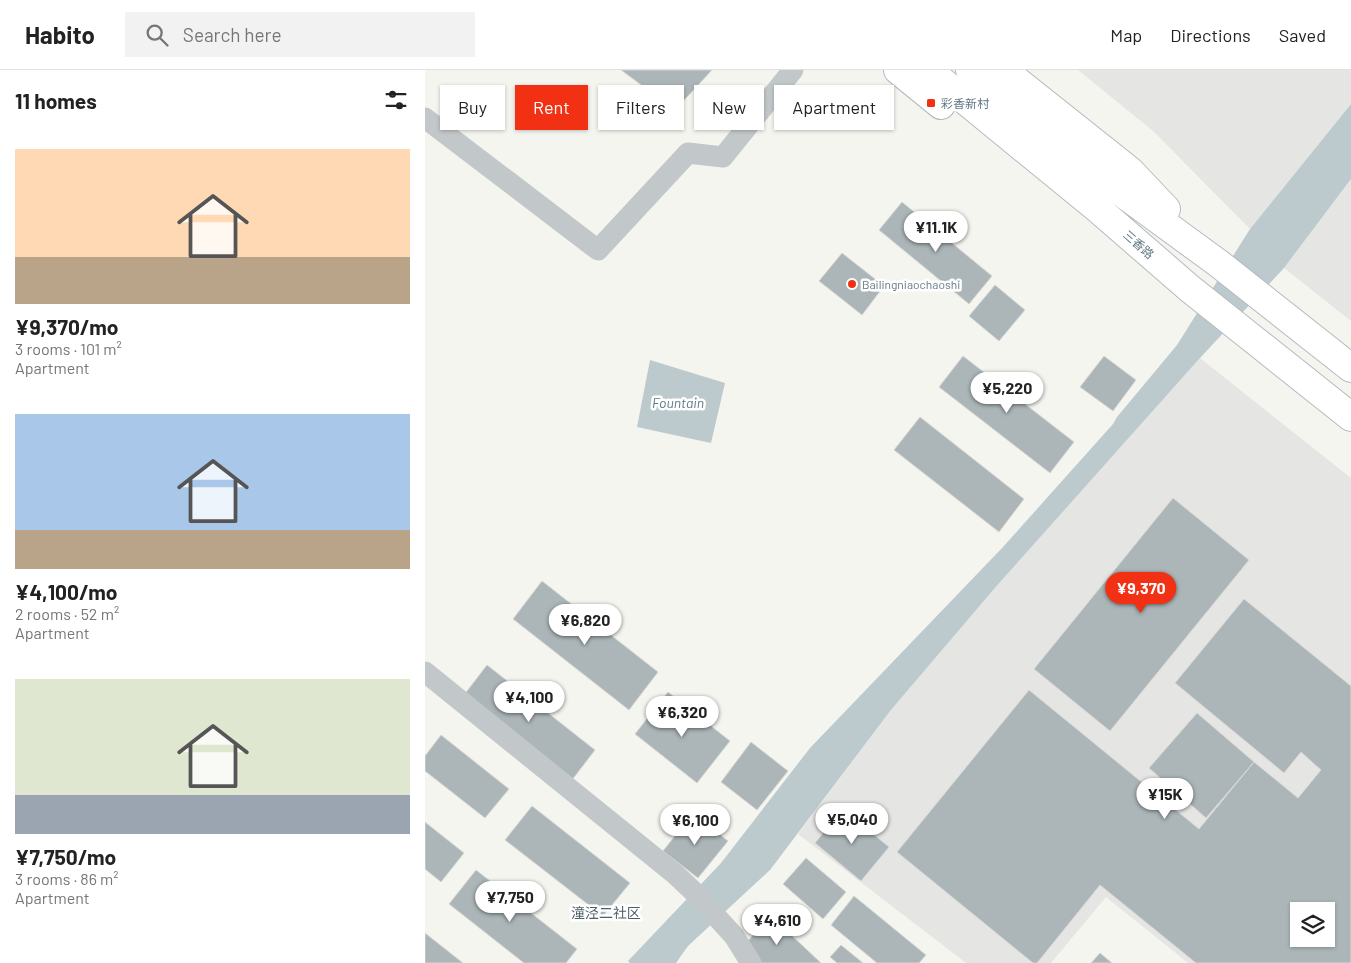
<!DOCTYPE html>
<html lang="en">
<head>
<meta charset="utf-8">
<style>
  body { margin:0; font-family:Barlow,"Noto Sans SC",sans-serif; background:#f2f2f2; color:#222; height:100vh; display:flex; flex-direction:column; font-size:19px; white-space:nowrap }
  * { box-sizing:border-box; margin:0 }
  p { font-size:16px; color:#767676 }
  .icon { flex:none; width:28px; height:28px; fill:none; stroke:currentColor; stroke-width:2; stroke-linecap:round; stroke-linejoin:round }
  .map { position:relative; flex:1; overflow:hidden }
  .drawer { display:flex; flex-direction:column; background:#fff; width:425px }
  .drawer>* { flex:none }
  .hud { position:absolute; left:15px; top:15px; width:475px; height:45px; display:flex; gap:10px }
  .buttons { position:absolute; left:865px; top:832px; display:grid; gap:10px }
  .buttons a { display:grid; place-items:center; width:45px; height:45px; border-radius:0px; background:#fff; box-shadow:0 1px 4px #0004; font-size:25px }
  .price { position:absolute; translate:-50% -42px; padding:0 11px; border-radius:18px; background:#fff; color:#222; font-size:16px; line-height:32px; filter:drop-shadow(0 1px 2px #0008) }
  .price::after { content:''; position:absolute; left:50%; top:30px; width:15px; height:11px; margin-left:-8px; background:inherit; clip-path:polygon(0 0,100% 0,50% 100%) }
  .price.selected { background:#f13014; color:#fff }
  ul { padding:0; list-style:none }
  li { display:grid; align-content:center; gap:10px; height:265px; padding:0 15px }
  li span { display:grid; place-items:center; height:155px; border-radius:0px; color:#555 }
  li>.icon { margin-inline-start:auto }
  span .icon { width:90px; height:90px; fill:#fffc; stroke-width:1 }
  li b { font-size:21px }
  h2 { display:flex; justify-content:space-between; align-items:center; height:60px; padding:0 15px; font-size:21px }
  .pill { padding:0 18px; border-radius:0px; background:#fff; box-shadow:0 1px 4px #0004; font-size:18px; line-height:45px }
  .pill.selected { background:#f13014; color:#fff }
  header { display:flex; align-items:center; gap:30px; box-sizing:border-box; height:70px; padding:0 25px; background:#fff; border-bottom:1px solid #e0e0e0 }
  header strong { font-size:24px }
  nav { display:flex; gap:28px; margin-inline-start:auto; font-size:18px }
  .search { width:350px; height:45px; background:#f2f2f2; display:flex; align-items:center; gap:12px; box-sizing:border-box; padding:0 18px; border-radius:0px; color:#767676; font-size:19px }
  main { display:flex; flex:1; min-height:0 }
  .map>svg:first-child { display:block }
</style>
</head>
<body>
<header>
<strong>Habito</strong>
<div class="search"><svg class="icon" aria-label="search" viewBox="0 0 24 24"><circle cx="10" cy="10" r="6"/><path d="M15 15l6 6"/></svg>Search here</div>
<nav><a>Map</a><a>Directions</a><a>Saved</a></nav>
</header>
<main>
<section class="drawer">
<h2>11 homes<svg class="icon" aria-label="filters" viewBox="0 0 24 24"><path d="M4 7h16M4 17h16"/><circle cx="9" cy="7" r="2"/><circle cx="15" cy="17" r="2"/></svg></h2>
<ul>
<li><span style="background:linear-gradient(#ffd9b3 70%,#b9a48a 0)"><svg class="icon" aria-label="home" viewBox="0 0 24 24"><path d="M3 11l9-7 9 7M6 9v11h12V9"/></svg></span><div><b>¥9,370/mo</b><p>3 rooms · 101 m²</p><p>Apartment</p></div></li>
<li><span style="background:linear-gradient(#a9c7e8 75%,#b9a48a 0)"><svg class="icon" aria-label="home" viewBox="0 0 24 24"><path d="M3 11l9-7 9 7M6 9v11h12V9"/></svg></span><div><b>¥4,100/mo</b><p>2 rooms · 52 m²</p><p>Apartment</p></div></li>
<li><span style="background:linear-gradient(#dfe7d0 75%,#9aa5b1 0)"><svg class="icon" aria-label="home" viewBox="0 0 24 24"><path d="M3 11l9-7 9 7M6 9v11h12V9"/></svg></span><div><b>¥7,750/mo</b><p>3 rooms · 86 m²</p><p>Apartment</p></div></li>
</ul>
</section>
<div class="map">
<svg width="926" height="893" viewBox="0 0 926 893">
  <rect width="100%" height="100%" fill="#f5f5f0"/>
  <path fill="#e5e6e4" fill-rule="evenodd" d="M653,0H926V34L825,159L728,61Z
    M926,109V251L859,198Z
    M775,288L926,408V893H763L681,827L626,893H541L373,764L466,640L569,519ZM874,841H901V869H874Z"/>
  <path fill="#bccace" d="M926,34V109L859,198L775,288L569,519L466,640L345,800L263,876L251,893H205L203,891L296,793L385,678L578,477L688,354L692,347L752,275L825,159Z
    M225,290L300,313L286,373L212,357Z"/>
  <path fill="#acb6b9" stroke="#d6d6d3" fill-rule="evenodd" d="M196,0H287L250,40Z
    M477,132L567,206L544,234L454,160Z
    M417,183L459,216L437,245L394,211Z
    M570,215L600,240L574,271L544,246Z
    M538,286L649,372L625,403L514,317Z
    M679,286L711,310L688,341L655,317Z
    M495,347L599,429L574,462L469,380Z
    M748,428L824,490L685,661L609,599Z
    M117,511L233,602L204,640L88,549Z
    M819,529L926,616V893H771L675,815L612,893H608L472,782L604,620L774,759L829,692L873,728L896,700L876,682L859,703L750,613ZM874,841H901V869H874Z
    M62,595L170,680L147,710L39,625Z
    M243,622L305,671L272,713L210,664Z
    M772,643L829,692L781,748L724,698Z
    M16,665L84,719L60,748L0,701V686Z
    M326,672L363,701L332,740L296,712Z
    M107,736L205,813L178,846L80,770Z
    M418,739L464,777L436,811L390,773Z
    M268,743L303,771L273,808L238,781Z
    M0,752L39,783L16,812L0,799Z
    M381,788L421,822L398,849L358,814Z
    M51,800L152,879L141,893H99L24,834Z
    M429,826L501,885L494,893H452L406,855Z
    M346,846L396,893H336L318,876Z
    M0,863L38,893H0Z
    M416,875L438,893H412L405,887Z
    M675,883L687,893H666Z"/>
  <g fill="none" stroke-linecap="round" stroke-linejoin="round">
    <defs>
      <path id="major" d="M473,0L516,35
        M503,0L673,139L764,218L926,347
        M545,0L689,117L793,193L926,298
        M578,0L705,101L741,139"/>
    </defs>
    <use href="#major" stroke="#b5babd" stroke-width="30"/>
    <path stroke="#c2c7c9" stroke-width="21" d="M0,48L173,180L263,83L298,87L368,0
      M0,602L250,804L268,821L309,866L326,893"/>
    <use href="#major" stroke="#fff" stroke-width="28"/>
  </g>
  <g fill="#f13014" stroke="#fff" stroke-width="2">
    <rect x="501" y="28" width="10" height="10" rx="2.5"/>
    <circle cx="427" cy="214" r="5"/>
  </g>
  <g text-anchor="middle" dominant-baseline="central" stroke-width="5" stroke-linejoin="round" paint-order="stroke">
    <g font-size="12" fill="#617884" stroke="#fff" text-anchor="start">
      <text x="516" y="33">彩香新村</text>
      <text x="437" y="214">Bailingniaochaoshi</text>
    </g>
    <g font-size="12" fill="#617884" stroke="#fff">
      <text transform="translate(714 174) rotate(41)">三香路</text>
    </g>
    <g font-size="14" font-style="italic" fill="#5d7b82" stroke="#fff">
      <text x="253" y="332">Fountain</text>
    </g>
    <g font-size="14" fill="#506069" stroke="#fff">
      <text x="181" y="842">潼泾二社区</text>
    </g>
  </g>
</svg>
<div class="buttons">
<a><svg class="icon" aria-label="layers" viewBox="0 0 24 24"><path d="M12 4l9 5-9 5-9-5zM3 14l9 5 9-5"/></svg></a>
</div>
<b class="price" style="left:511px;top:183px">¥11.1K</b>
<b class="price" style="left:582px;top:344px">¥5,220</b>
<b class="price selected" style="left:716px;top:544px">¥9,370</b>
<b class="price" style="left:160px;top:576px">¥6,820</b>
<b class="price" style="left:104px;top:653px">¥4,100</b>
<b class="price" style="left:257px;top:668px">¥6,320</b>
<b class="price" style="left:740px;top:750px">¥15K</b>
<b class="price" style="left:427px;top:775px">¥5,040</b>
<b class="price" style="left:270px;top:776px">¥6,100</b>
<b class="price" style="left:85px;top:853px">¥7,750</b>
<b class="price" style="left:352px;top:876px">¥4,610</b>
<div class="hud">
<a class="pill">Buy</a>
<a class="pill selected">Rent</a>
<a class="pill">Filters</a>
<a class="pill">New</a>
<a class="pill">Apartment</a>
</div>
</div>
</main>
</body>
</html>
